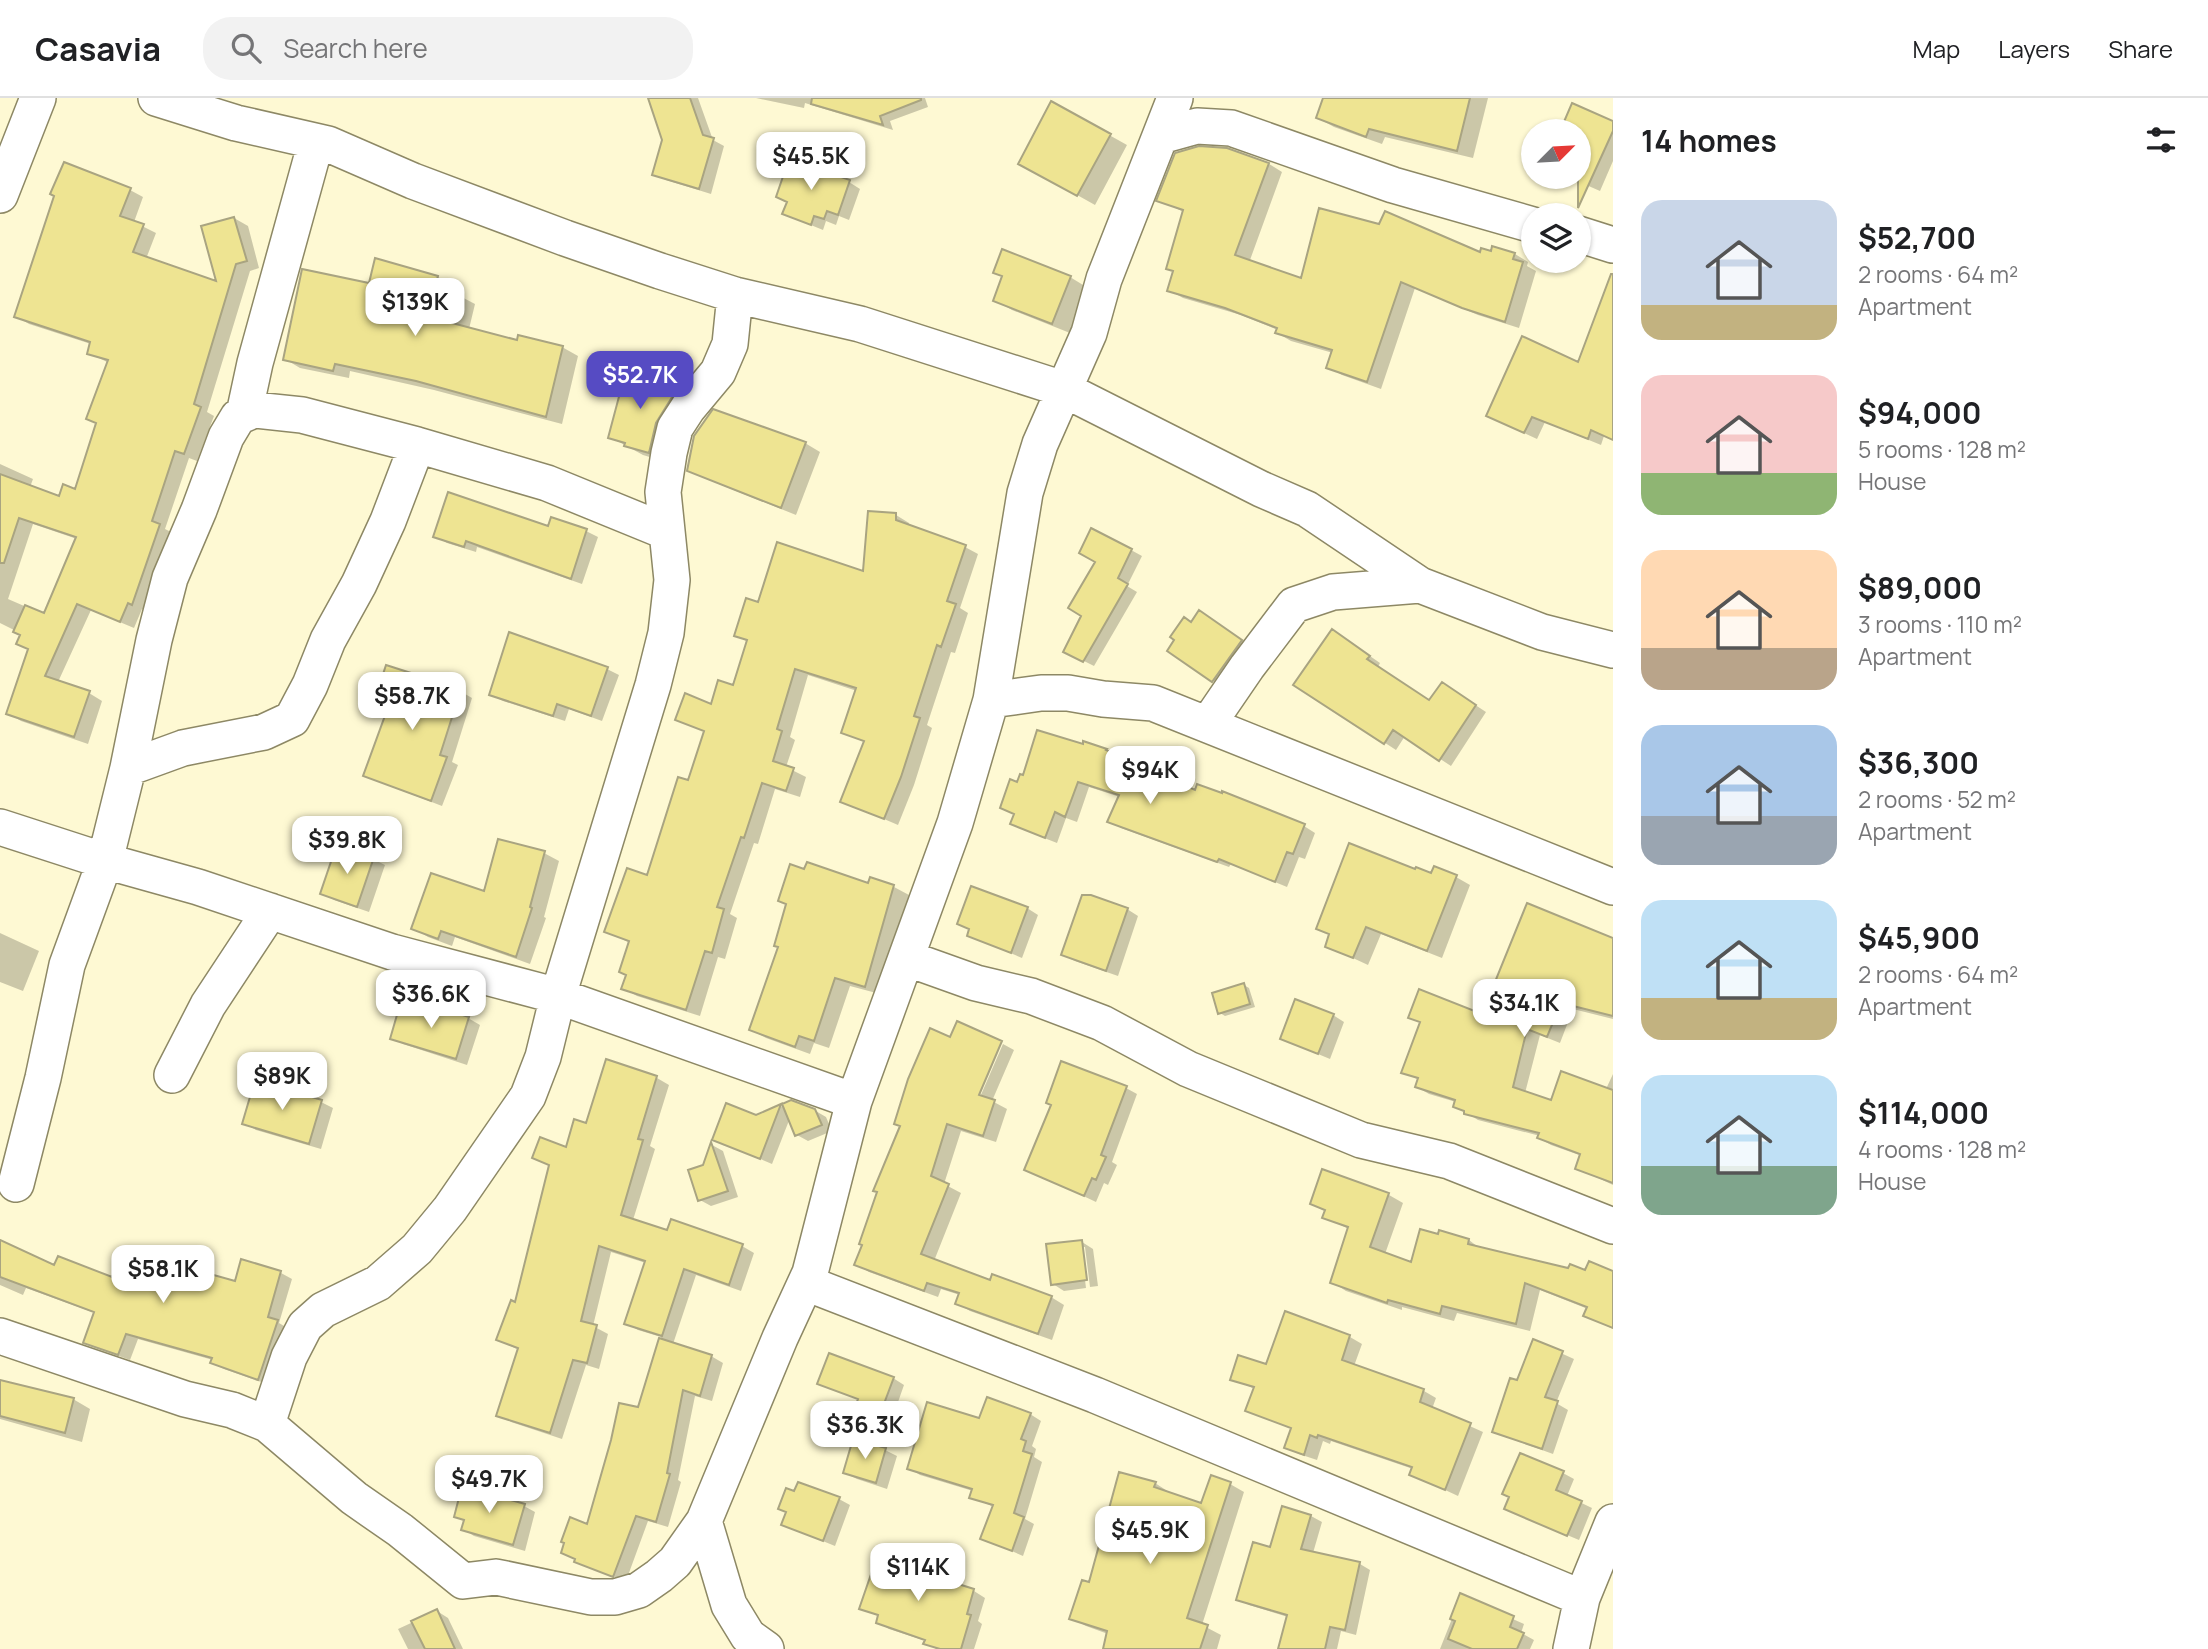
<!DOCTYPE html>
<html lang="en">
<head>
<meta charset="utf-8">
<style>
  body { margin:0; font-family:Manrope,sans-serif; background:#f2f2f2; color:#202124; height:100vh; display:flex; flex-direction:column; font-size:26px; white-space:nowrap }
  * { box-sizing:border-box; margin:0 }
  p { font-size:23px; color:#757577 }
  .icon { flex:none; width:38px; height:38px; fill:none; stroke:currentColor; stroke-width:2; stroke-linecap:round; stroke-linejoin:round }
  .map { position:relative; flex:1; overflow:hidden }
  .drawer { display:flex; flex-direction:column; background:#fff; width:595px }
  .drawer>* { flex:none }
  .needle { width:46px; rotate:66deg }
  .buttons { position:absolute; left:1521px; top:21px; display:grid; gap:14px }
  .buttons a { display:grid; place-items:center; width:70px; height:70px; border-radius:50%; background:#fff; box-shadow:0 2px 5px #0004; font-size:35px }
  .price { position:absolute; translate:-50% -60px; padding:0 16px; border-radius:14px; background:#fff; color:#222; font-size:23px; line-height:46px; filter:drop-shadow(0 2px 4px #0008) }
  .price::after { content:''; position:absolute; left:50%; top:42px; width:21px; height:16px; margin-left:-10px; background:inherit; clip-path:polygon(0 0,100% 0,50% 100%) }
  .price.on { background:#564bc3; color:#fff }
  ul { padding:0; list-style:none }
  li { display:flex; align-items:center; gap:21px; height:175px; padding:0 28px }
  li span { display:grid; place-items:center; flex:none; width:196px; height:140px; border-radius:21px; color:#555 }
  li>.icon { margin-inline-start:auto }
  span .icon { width:84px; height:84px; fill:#fffc; stroke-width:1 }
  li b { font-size:30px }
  h2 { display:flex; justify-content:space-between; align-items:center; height:84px; padding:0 28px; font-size:30px }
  header { display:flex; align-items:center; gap:42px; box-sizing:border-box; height:98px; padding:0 35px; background:#fff; border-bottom:2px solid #e0e0e0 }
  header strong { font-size:33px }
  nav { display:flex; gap:38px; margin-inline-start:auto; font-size:24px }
  .search { width:490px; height:63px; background:#f2f2f2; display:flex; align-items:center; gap:18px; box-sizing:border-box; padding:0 24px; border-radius:28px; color:#757577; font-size:26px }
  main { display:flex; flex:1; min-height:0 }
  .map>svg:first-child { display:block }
</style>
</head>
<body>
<header>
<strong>Casavia</strong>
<div class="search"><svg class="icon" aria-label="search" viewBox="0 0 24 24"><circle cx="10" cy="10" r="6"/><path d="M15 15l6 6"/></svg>Search here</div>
<nav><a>Map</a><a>Layers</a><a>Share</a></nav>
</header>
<main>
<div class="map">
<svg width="1613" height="1551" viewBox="0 0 1613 1551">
  <rect width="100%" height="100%" fill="#fef9d3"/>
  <path fill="#0003" fill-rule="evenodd" d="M664,0H698L713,42L724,48L711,96L666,82L654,76L664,42Z
    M756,0H925L928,9L890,23L893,32L805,5L804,10Z
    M1325,0H1488L1473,60L1385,39L1382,46L1334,29L1318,20Z
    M1052,5L1127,47L1095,107L1020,65Z
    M1573,8L1613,25V63L1600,93L1568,79H1578V33H1562Z
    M1227,52L1269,66L1282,74L1250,162L1302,183L1492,155L1493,150L1515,156L1528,164L1527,168L1536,173L1519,230L1478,217L1415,190L1381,291L1342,277L1328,269L1333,255L1291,243L1277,235L1278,232L1241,217L1183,200L1169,192L1174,174L1168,170L1184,114L1159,102Z
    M849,84L860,91L849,122L839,118L836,127L826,123L823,132L784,116Z
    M130,92L143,99L134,124L156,135L146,161L219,185L234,120L248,128L259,170L250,173L207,314L214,318L197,363L189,360L165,431L173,435L146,513L142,511L134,530L91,512L58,584L89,595L102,603L88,646L21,623L8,615L30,552L22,536L0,525V366L33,381L30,389L60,400L77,393L98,325L109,265L89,255L91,246L29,226L16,218ZM33,426L77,441L45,517L8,501Z
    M1003,153L1070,179L1088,190L1070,235L1012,212L995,202L1004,179L995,174Z
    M377,162L438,179L453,188L452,194L475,206L469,231L518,244L562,249L578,258L562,326L434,292L350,273L349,280L300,270L285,261L370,187Z
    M1605,196L1613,199V342L1604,338L1601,347L1545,324L1537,341L1488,318L1579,266Z
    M675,285L693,295L666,364L643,357L610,339L653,286Z
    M805,345L820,354L796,417L704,380L689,372Z
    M896,417L909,425V428L965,449L978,456L960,510L968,515L955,555L951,554L927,627L932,630L914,687L898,727L842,703L866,645L843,634L857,593L808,577L790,639L795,642L786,669L806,679L800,699L775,691L758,746L754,745L730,816L737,820L725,861L718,859L700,918L637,898L623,890L627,877L630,845L606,833L648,780L689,684L705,634L677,621L712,608L735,589L748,544L736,537L759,506L865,475Z
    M549,430L586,433L598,439L582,486L477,449L476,454L447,445L435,438Z
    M1131,452L1142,458L1127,488L1137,494L1094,568L1076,559Z
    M1211,521L1253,549L1224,590L1169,553Z
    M1344,540L1380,565L1378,569L1430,604L1454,593L1486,614L1451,668L1405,638L1396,652L1296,587Z
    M387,569L460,593L472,600L452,664L458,667L442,708L377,683L365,677L389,614L375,606Z
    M607,571L619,577L602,623L569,611L565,623L503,603L491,597Z
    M1038,634L1196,694L1304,728L1315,735L1305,761L1299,759L1287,789L1231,766L1229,769L1121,730L1110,723L1120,699L1089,689L1077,724L1066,720L1057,745L1024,732L1012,725L1016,717L1002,710L1024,680Z
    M544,755L559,763L544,819L546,820L530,866L455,839L452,848L428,839L414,830L486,795Z
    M373,761L385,767L369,814L334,802L322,795Z
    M1416,773L1432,777L1456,779L1470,787L1442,860L1381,836L1368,867L1327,848L1331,837L1318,830Z
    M871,781L894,789L909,797L880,896L850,888L829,950L814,945L810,956L766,940L751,932L869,787Z
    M1084,796L1127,811L1138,818L1118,878L1075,863L1063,857Z
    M1528,808L1613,841V921L1573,911L1560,945L1540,937L1525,995L1552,1004L1606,991L1613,976V1087L1577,1070L1582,1058L1551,1047L1539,1040L1540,1038L1478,1022L1455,1008L1456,1004L1429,996L1417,989L1419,982L1404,974L1421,925L1410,919L1483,918Z
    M1027,810L1038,817L1022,860L969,837L971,832Z
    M0,835L39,853L23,893L0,884Z
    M1244,887L1249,890L1255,909L1225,918L1220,915Z
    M1333,917L1344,924L1330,961L1282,941Z
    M418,918L468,920L480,927L467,967L403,946L392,940Z
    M1003,946L1014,952L992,1003L1007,1011L996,1044L961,1033L944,1086L961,1095L934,1163L991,1184L1051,1199L1064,1207L1052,1242L970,1213L957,1205L960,1197L941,1191L938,1199L869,1174L856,1166L902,1028L974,1005L977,1006Z
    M607,963L657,980L669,987L650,1048L655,1051L633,1122L668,1134L742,1148L754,1155L741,1193L696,1177L673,1246L711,1258L723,1265L712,1303L695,1298L678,1382L681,1384L668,1429L648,1423L626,1483L587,1469L576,1463L588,1428L639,1311L661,1239L638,1232L626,1225L646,1165L611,1154L593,1228L608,1236L599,1271L586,1267L562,1341L511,1324L499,1317L519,1252L498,1242L516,1206L550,1068L534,1059L567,1052L587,1027Z
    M1126,990L1137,996L1112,1064L1117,1067L1108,1087L1104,1085L1096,1104L1026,1071Z
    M321,1004L333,1010L321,1051L256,1032L244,1025Z
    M781,1008L786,1011L814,1012L826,1019L832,1033L808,1043L797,1037L790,1020L772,1066L714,1041Z
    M712,1047L723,1053L738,1099L711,1108L700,1102L704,1068Z
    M1323,1073L1389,1097L1403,1105L1385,1156L1412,1166L1469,1142L1482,1152L1586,1174L1590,1165L1613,1174V1231L1585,1217L1588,1211L1540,1192L1530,1233L1457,1215L1454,1223L1402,1209V1212L1346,1193L1332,1184L1349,1131L1324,1119L1326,1114L1312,1106Z
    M0,1144L55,1169L113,1181L236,1185L243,1163L281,1175L292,1181L279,1225L289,1231L270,1287L224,1271L212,1265L213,1262L138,1241L130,1262L97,1250L86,1244L95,1215L26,1190L23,1197L0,1187Z
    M1082,1144L1093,1151L1098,1188L1090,1189L1085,1149H1081L1086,1190L1064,1193L1053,1186Z
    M1287,1215L1350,1239L1362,1246L1354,1268L1424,1293L1436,1300L1432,1311L1483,1334L1458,1398L1411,1376L1413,1371L1331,1343L1330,1346L1323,1343L1317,1362L1299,1356L1286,1349L1292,1331L1247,1312L1255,1291L1232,1281L1267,1268Z
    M1534,1243L1574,1261L1556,1305L1568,1312L1553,1356L1506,1339L1494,1333Z
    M893,1280L904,1287L891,1324L857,1309L859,1302L819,1285Z
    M0,1284L73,1301L90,1311L82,1344L0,1321Z
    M1030,1316L1041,1323L1032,1348L1036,1351L1034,1359L1042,1364L1025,1421L1034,1426L1023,1458L982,1440L994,1409L971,1399L973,1393L920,1377L909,1370L981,1322Z
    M885,1352L897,1358L887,1391L857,1381L845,1375Z
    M1563,1375L1574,1381L1567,1398L1592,1410L1579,1442L1517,1416Z
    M1155,1385L1169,1394V1396L1202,1407L1230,1386L1244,1394L1202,1527L1221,1537L1217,1551H1105L1108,1536L1086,1528L1071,1520Z
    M795,1395L839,1401L850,1407L835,1448L783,1427Z
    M524,1408L535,1414L525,1453L474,1438L463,1431L465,1424L456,1418Z
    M1283,1410L1311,1418L1322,1424L1313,1455L1360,1466L1370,1472L1356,1537L1341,1533L1337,1551H1287L1288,1519L1249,1507L1238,1501L1271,1451Z
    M921,1469L932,1476L931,1479L974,1493L985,1500L978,1523L982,1526L974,1551H936L926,1543L889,1531L878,1524L880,1519L861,1510Z
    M1461,1498L1524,1526L1521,1535L1534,1542L1530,1551H1440Z
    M437,1513L448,1520L463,1551H408L398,1531Z"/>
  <path fill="#eee492" stroke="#a9a481" stroke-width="2" d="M648,0H690L703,37L714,40L699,91L652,77L662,42Z
    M812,0H921V2L880,18L883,27L811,6Z
    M1323,0H1470L1457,53L1369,31L1366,39L1316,20Z
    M1051,3L1111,36L1077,98L1018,66Z
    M1572,5L1613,23V33L1578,110V33H1560Z
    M1199,48L1227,50L1269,65L1235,157L1301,180L1319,110L1379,126L1385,113L1480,154L1481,150L1491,153L1492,148L1515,155L1513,161L1523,164L1505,224L1462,210L1401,184L1367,284L1326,270L1332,252L1275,235L1277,230L1225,210L1167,193L1173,173L1166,171L1183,112L1156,103L1175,55Z
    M789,61L850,82L838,117L827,113L824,121L814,118L811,127L782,116L787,104L776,99Z
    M64,64L131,90L120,118L144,126L133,154L216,183L201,128L234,119L247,163L236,166L194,306L201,309L184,356L175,353L152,423L160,426L132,507L128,505L120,524L77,506L45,578L90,593L74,639L6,616L28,551L16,546L20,537L13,534L25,507L44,515L76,439L19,420L4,465H0V376L59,398L63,386L75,391L96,325L86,321L108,262L87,256L90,244L14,219L54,98L50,96Z
    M1002,151L1071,178L1052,226L993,203L1002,178L993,175Z
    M375,160L438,178L435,188L460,195L452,225L517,242L518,237L563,248L546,319L416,283L335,266L333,273L283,262L302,171L369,185Z
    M1611,176H1613V342L1591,332L1588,341L1532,319L1524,335L1486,318L1522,238L1578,264Z
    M625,276L652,284L654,278L676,284L674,296L656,325L649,355L624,348L625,345L608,340Z
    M713,311L806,344L781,410L687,373L694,338Z
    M448,394L548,428L551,419L587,431L571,481L466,443L464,449L433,439Z
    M868,413L896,415V422L966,447L947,503L956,506L941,549L937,547L914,618L920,620L901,679L884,721L840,704L864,643L841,635L856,590L795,571L777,631L782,633L773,663L794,670L786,693L762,685L744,740L741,739L717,809L724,811L712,855L705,853L686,912L621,891L626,877L619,874L629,843L604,834L627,770L647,777L678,679L688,682L691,673L704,633L675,622L685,595L711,606L718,582L733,587L747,542L734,538L746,500L758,504L777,444L863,473Z
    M1091,430L1132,451L1118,480L1128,486L1083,564L1063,554L1081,518L1068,510L1095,464L1079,455Z
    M1199,512L1242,542L1212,584L1167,553L1174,542L1170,539L1184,519L1191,524Z
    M1332,531L1370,558L1367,561L1429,602L1442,584L1476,607L1439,663L1393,632L1384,646L1293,587Z
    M509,534L608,569L591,618L557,606L553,618L489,597Z
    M386,567L461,591L440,657L447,659L431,703L363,678L387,612L373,607Z
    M1037,632L1083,646V643L1107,651L1106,652L1195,692L1197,686L1222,695V693L1305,726L1293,756L1287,754L1275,784L1219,761L1217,764L1107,724L1119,697L1078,684L1065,719L1055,714L1045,740L1010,726L1014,716L1000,710L1010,681L1017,684L1020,676L1023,677Z
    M498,741L545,753L530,809L532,810L516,859L441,833L438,841L411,831L431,775L484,793Z
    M1349,745L1415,771L1416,769L1431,775L1434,768L1457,777L1427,853L1366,829L1353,860L1325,849L1329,836L1316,831Z
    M337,746L374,759L357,809L320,796Z
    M807,764L868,785L870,779L894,787L865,889L835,880L814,943L799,938L795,949L749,932L778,849L774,848L786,806L778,803L790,766L804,771Z
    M971,788L1028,809L1011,855L967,838L969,831L957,826Z
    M1082,797H1091L1128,810L1106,873L1061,857Z
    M1527,805L1613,840V918L1561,905L1547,939L1527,931L1513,989L1551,1002L1561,973L1613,992V1085L1575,1071L1580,1056L1537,1040L1539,1035L1464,1016V1013L1453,1009L1455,1002L1415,989L1418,980L1401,975L1420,924L1408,920L1419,891L1482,916Z
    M1244,885L1250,906L1218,916L1212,895Z
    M1295,901L1334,916L1318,956L1280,941Z
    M421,904L469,919L456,961L390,941L399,910L417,916Z
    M957,923L1002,943L979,997L995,1002L983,1038L947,1026L931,1078L949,1086L921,1156L990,1182L992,1176L1052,1198L1038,1236L955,1206L959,1195L927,1185L924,1193L854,1167L862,1147L859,1146L877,1094L873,1093L900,1028L894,1026L908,981L930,930L950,939Z
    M606,961L657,978L638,1041L643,1042L621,1117L667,1132L671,1121L743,1146L729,1187L684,1171L662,1238L624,1226L645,1163L599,1148L581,1223L597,1227L587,1265L573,1262L550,1335L496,1318L518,1250L496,1242L511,1202L515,1204L549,1067L532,1060L540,1039L566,1049L574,1021L586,1025Z
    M1061,963L1127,988L1101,1057L1106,1059L1096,1082L1092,1080L1084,1098L1024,1072L1051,1007L1046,1005Z
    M255,982L322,1002L309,1046L242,1026Z
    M791,1002L815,1011L822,1027L795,1038L782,1006Z
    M726,1005L756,1017L781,1006L760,1061L712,1042Z
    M711,1044L728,1093L698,1103L688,1072L703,1067Z
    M1322,1071L1389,1095L1370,1149L1411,1164L1420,1131L1438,1136L1439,1132L1469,1141L1468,1146L1568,1170L1570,1166L1585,1172L1589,1163L1613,1173V1230L1583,1218L1587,1209L1525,1185L1516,1226L1442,1208L1440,1216L1388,1202L1387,1205L1330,1185L1348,1129L1322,1120L1325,1112L1310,1106Z
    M0,1142L54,1167L58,1158L112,1179L114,1174L119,1176L124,1157L151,1165L153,1160L235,1183L241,1161L281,1173L268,1219L278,1222L258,1282L210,1265L212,1260L126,1236L118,1257L83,1245L94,1214L0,1179Z
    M1082,1142L1087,1182L1051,1187L1046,1146Z
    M1285,1213L1350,1237L1342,1262L1424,1291L1420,1304L1471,1325L1445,1392L1409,1377L1412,1369L1318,1337L1317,1340L1310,1337L1304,1357L1284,1350L1291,1330L1245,1313L1254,1289L1230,1282L1238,1257L1266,1266Z
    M659,1240L712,1257L700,1298L683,1292L667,1375L670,1376L656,1424L636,1418L613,1479L574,1464L575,1461L561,1455L564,1445L561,1444L570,1419L587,1426L611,1342L619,1305L638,1309Z
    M1533,1241L1563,1253L1545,1299L1558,1303L1542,1351L1492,1334L1510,1280L1517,1282Z
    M829,1255L894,1279L879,1319L855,1309L858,1301L817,1286Z
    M0,1282L74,1300L65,1335L0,1318Z
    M987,1299L1031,1315L1021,1341L1026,1343L1023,1353L1032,1356L1014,1415L1024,1419L1012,1453L980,1441L993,1407L969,1400L972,1391L907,1371L927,1304L979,1320Z
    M853,1341L886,1350L876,1385L843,1375Z
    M1520,1355L1564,1373L1556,1392L1582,1403L1567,1438L1504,1411L1509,1399L1502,1396Z
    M1119,1374L1156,1384L1154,1389L1201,1405L1211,1377L1231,1384L1187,1520L1208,1527L1200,1551H1103L1107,1533L1069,1521L1082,1482L1089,1484Z
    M798,1384L840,1399L823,1443L781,1427L786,1414L778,1411L786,1390L794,1393Z
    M462,1388L525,1406L513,1447L461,1432L464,1422L454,1419Z
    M1282,1408L1311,1417L1301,1451L1360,1464L1345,1532L1330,1529L1325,1551H1278L1287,1517L1236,1502L1253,1444L1270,1449Z
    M879,1453L922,1468L920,1474L974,1491L967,1516L971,1517L961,1551H940L923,1546L925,1542L876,1525L878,1517L859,1511Z
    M1460,1495L1514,1518L1510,1529L1524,1535L1517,1551H1472L1448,1541L1455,1523L1450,1521Z
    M437,1511L455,1551H425L411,1523Z"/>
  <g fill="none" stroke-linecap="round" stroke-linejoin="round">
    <defs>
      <path id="minor" d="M156,0L236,25L328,46L413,83L565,140L660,173L735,197L860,226L1063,291L1261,391L1307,411L1420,487L1542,534L1613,552
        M1161,38L1197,28L1231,30L1393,87L1533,127
        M0,97L38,0
        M1578,136L1613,147
        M244,316L255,265L316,44
        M991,602L1025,395L1040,346L1089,235L1104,181L1175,0
        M1208,626L1247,569L1294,507L1333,494L1420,487
        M128,670L183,650L264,634L292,621L310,587L328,542L359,486L388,423L417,347
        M0,729L105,763L198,789L392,854L558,898L854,1003
        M906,860L976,885L1031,898L1102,925L1188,971L1361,1042L1449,1063L1613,1128
        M172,977L208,907L270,813
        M16,1086L43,980L67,867L105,763L128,670L154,542L170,480L199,412L226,339L238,319L254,312L302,317L417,347L547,385L667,434
        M806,1185L1095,1297L1582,1500
        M0,1238L185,1301L232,1312L267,1326L354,1400L400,1432L463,1483L496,1479L591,1499H615L639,1492L659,1478L675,1464L704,1423L780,1240L810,1175L854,1003L955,725L991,602L1041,595H1068L1103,601L1153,605L1613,789
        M267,1326L289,1259L305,1228L323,1212L378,1185L417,1151L450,1111L528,998L543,959L558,898L653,587L666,535L672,482L663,394L669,355L675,330L688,310L718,274L730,246L735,197
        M704,1423L729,1507L748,1538L766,1551
        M1571,1551L1582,1500L1613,1424"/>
    </defs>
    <use href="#minor" stroke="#8d8865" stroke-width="38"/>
    <use href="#minor" stroke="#fff" stroke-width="35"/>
  </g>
</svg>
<div class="buttons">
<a><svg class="needle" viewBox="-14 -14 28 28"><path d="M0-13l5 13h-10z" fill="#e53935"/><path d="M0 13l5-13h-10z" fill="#757577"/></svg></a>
<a><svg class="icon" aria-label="layers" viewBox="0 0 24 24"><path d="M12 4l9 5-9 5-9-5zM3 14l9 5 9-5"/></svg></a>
</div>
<b class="price" style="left:811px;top:94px">$45.5K</b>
<b class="price" style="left:415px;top:240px">$139K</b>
<b class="price on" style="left:640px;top:313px">$52.7K</b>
<b class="price" style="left:412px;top:634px">$58.7K</b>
<b class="price" style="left:1150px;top:708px">$94K</b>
<b class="price" style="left:347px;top:778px">$39.8K</b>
<b class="price" style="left:431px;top:932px">$36.6K</b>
<b class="price" style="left:1524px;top:941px">$34.1K</b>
<b class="price" style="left:282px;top:1014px">$89K</b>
<b class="price" style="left:163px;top:1207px">$58.1K</b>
<b class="price" style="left:865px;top:1363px">$36.3K</b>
<b class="price" style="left:489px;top:1417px">$49.7K</b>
<b class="price" style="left:1150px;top:1468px">$45.9K</b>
<b class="price" style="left:918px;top:1505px">$114K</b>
</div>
<section class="drawer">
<h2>14 homes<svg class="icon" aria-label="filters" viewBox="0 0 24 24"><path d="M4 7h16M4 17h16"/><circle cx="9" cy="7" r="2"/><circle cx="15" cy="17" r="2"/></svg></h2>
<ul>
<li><span style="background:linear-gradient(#c9d6e8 75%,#c2b280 0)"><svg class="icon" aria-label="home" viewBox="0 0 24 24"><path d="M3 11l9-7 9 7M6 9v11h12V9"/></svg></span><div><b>$52,700</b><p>2 rooms · 64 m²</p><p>Apartment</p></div></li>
<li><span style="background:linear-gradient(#f6c9c9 70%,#8fb573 0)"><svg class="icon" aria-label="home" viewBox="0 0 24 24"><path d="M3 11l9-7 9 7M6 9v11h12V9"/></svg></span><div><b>$94,000</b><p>5 rooms · 128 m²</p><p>House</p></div></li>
<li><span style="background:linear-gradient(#ffd9b3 70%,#b9a48a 0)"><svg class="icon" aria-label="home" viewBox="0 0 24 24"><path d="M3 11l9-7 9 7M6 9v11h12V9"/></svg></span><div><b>$89,000</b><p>3 rooms · 110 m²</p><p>Apartment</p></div></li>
<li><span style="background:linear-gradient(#a9c7e8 65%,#9aa5b1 0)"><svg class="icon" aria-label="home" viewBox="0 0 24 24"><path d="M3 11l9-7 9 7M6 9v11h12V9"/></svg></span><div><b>$36,300</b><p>2 rooms · 52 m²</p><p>Apartment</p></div></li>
<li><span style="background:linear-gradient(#bfe0f5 70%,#c2b280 0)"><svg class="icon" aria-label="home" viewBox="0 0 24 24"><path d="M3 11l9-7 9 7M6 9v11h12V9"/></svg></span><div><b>$45,900</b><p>2 rooms · 64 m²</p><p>Apartment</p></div></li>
<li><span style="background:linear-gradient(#bfe0f5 65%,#7fa58c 0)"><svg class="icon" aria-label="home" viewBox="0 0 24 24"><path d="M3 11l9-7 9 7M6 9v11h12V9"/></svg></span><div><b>$114,000</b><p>4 rooms · 128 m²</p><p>House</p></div></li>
</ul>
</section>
</main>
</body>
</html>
